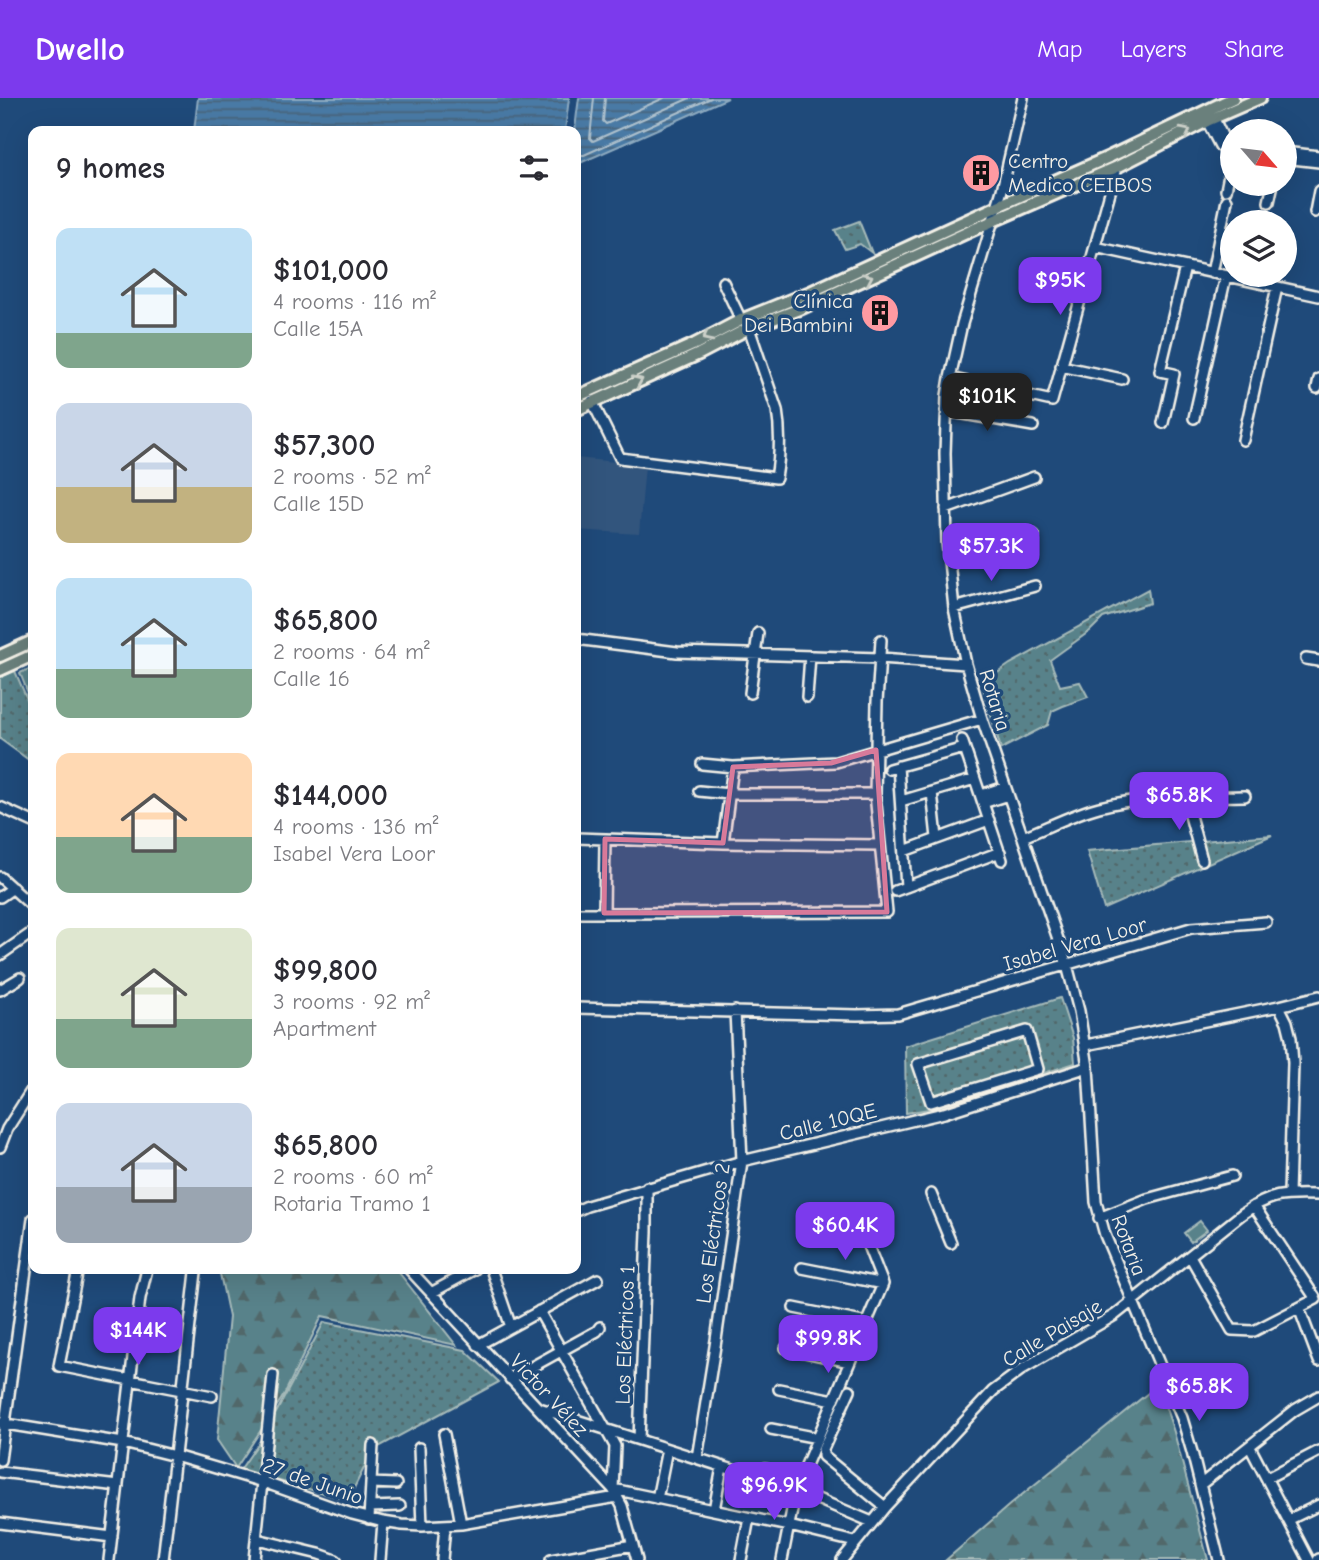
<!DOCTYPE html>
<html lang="en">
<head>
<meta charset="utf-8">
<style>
  body { margin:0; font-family:"Comic Neue",sans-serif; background:#f7f7f7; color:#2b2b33; height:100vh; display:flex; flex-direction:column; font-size:26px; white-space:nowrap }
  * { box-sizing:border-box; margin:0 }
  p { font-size:23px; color:#7c7c81 }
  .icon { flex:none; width:38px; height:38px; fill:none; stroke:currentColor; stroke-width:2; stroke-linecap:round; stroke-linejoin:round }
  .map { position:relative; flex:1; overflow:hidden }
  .sheet { position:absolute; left:28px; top:28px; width:553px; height:1148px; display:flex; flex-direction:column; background:#fff; border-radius:14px; box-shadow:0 7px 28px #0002 }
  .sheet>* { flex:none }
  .needle { width:46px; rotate:118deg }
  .fabs { position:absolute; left:1220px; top:21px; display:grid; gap:14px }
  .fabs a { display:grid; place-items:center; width:77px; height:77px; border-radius:50%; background:#fff; box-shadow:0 7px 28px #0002; font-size:35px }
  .price { position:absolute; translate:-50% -60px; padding:0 16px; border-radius:14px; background:#7c3aed; color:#fff; font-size:23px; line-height:46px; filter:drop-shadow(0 2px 4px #0008) }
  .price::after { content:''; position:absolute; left:50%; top:42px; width:21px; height:16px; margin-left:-10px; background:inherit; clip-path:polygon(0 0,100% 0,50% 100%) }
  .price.current { background:#222; color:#fff }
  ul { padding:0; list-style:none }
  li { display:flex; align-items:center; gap:21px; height:175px; padding:0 28px }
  li span { display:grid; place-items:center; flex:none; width:196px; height:140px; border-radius:14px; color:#555 }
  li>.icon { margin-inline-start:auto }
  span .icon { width:84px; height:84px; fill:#fffc; stroke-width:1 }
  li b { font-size:30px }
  h2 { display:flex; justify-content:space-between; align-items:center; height:84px; padding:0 28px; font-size:30px }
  header { display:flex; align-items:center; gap:42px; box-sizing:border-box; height:98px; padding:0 35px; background:#7c3aed; color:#fff }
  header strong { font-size:33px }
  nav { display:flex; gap:38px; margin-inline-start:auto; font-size:24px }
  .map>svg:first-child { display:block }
</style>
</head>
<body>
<header>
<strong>Dwello</strong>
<nav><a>Map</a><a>Layers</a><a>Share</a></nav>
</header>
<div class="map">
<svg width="1319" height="1462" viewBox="0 0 1319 1462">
  <defs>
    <pattern id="grass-dots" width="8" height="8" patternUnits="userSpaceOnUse" patternTransform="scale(1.75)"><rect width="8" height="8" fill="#58828a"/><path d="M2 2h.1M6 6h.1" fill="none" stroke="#51686b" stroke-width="1.8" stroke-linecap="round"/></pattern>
    <pattern id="forest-firs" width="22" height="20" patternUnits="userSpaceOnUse" patternTransform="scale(1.75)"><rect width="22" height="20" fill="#58828a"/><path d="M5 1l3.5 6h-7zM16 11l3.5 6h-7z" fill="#51686b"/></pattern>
    <pattern id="water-rules" width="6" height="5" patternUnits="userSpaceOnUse" patternTransform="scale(1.75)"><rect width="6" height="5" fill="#487aa5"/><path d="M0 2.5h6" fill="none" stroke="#48647a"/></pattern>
  </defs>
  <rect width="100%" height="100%" fill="#1f4a7a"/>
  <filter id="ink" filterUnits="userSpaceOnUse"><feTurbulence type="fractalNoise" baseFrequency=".0143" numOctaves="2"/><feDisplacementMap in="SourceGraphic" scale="14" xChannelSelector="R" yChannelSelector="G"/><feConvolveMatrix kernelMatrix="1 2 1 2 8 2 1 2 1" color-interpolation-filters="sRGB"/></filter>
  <g filter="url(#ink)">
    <path fill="#33557d" d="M576,360L645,367L639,436L576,432Z"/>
    <path fill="url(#grass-dots)" stroke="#a6bab9" stroke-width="2" d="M859,123L872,155L860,146L845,151L835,132Z
      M958,290L1002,300L998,317L951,310Z
      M1148,491L1150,505L1103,520L1090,533L1050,562L1060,588L1080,584L1088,599L1063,608L1052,613L1048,627L1001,651L982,586L1010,566Z
      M15,573L33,615V665L0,641V579Z
      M1272,737L1104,811L1087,753Z
      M1060,900L1073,940L1075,965L940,1009L906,1015L905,948Z
      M324,1224L465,1252L499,1284L373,1352L348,1402L240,1372L266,1334Z"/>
    <path fill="url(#forest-firs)" stroke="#a6bab9" stroke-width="2" d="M219,1171H396L456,1247L322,1218L284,1297L236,1370L217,1342L229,1219Z
      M1158,1287L1174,1334L1208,1462H946L1013,1404Z"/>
    <path fill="#58828a" stroke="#a6bab9" stroke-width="2" d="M33,569V599L30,600L20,575Z
      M1200,1123L1207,1132L1191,1144L1184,1135Z"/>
    <path fill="url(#water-rules)" stroke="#8daac0" stroke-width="2" d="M198,0H569L565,33H194Z
      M579,0H728L580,65C570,53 577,16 579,0Z"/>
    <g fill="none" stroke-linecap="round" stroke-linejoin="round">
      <path stroke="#afc1cd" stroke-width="2" d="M594,0L590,40L593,43L690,0
        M605,0L603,23L606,26L664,0
        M576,57H584L711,0"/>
      <defs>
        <path id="minor" d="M1023,0L1002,92L962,226L950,280L947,298L945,355L947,444L954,510L966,566L982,621L1067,867L1079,913L1088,969L1096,1104L1105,1137L1182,1320L1192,1354L1219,1462
          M1214,21L1225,44L1232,48
          M1207,23L1220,48L1232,54
          M1284,54L1319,58
          M1284,60L1319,64
          M1226,92L1232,62
          M1269,104L1273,86
          M1315,114L1319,93
          M1095,149L1319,198
          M1212,175L1227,102
          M723,184L741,222
          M1061,268L1122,281
          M950,280L1052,303L1117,69
          M1317,290L1319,281
          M592,303L620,360L776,380C780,357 781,335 777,312L749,230
          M946,313L1033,328
          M1194,320L1226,178
          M1163,325L1174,276L1160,273L1185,169
          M1243,342L1277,189
          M946,411L1034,379
          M949,461L1034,437
          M954,510L1035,488
          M576,541L677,554L880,560L966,566
          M1306,561L1319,563
          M750,595L758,535
          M807,599L810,558
          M962,642L1002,762
          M702,666L733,669L836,664L982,621
          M898,668L906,789
          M889,671L964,650
          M699,693L729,696H875
          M932,694L937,740
          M981,697L1005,689
          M1185,699L1202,762
          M901,703L975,681
          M983,705L1008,697
          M0,709L33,724
          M1023,739C1046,730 1075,715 1099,709C1146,697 1197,699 1245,698
          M576,740L723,745L733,669
          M721,745L880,747
          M904,753L989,722
          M0,779L33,809
          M895,793L1000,754
          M0,799L13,790
          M576,815H604L605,741
          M604,815L887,814L875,696L877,604L881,542
          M0,857L33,834
          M0,892L20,880
          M1279,908L1319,898
          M576,910L857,917L898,916L1191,830L1266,824
          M1027,933L1038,971L931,1004L918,966Z
          M1086,947L1279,908L1287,924L1291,940L1293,965L1289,1096
          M0,1049L7,1031L33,990
          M931,1096L951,1145
          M576,1113L587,1108L742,1063L944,1015L1088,969
          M1099,1120L1147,1101L1232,1078
          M1190,1158L1232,1232L1254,1233L1316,1201L1254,1108
          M802,1170L883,1186
          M78,1171L59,1268L212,1298
          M409,1171L613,1391L622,1408L637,1462
          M491,1171L511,1229
          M431,1195L475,1171
          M794,1210L867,1225
          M1299,1210L1319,1263
          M539,1213L615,1348L613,1391L789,1428L855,1444
          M478,1247L598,1181
          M786,1250L850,1264
          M510,1281L597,1233L600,1229
          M779,1291L834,1302
          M850,1292L823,1351V1358L885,1409
          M539,1310L796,1392L872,1424
          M0,1325L123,1345L175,1358L263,1384L352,1416L383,1424L402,1427L422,1428L461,1426L617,1399
          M771,1331L818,1340
          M444,1336L461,1426
          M639,1342L647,1133V1089
          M1250,1349L1309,1462
          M419,1350L422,1428
          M697,1360L716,1242L742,1063L735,913
          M0,1362L33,1121
          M765,1371L801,1379
          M0,1374L118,1388
          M1267,1380L1319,1353
          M371,1385L373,1347
          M1200,1387L1295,1312L1319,1298
          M657,1401L667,1351
          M370,1409L400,1408
          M714,1412L722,1369
          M369,1421L371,1385L396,1386
          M1288,1422L1319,1407
          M0,1425L112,1439
          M257,1441L319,1456L336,1462
          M109,1462L140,1200L147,1171
          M163,1462L196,1174
          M254,1462L273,1277
          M380,1462L383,1424
          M442,1462L445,1428
          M551,1462L633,1447
          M741,1462L749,1420
          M782,1462L796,1392L801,1379L883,1186L865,1140L809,1129
          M842,1462L885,1409L993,1293L1024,1270L1115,1217L1242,1116C1272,1095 1284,1096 1319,1097
          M1318,1462L1319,1461"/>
        <path id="major" d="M576,299L695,246L741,222L808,195L998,108L1109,59L1233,0
          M576,312L699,256L749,230L800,211L977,130L1117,69L1207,23L1260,0
          M0,558L33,543
          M0,572L33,557"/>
      </defs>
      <use href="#minor" stroke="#f4f1e8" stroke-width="14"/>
      <use href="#major" stroke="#f4f1e8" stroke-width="16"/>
      <use href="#minor" stroke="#1f4a7a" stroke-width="9"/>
      <use href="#major" stroke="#6a807c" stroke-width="10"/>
    </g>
    <defs><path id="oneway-chevron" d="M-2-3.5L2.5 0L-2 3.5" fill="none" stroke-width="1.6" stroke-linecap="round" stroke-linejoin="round" transform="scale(1.75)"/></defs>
    <g stroke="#cbcfc8">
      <use href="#oneway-chevron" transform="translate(1186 34) rotate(-27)"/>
      <use href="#oneway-chevron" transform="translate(868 180) rotate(-25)"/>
      <use href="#oneway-chevron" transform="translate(707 239) rotate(153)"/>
      <use href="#oneway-chevron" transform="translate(638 283) rotate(-24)"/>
    </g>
  </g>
  <path fill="#d87a9a" fill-opacity="0.2" stroke="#d87a9a" stroke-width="5" stroke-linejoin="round" d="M876,652L887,814L604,815L605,741L723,745L733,669L831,665Z"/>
  <defs>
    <symbol id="building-disc" viewBox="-11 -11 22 22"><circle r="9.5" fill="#ff9aa2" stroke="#1f4a7a"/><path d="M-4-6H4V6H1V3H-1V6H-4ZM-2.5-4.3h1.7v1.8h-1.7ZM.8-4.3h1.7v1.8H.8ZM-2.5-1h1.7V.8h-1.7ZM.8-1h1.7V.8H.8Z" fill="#111"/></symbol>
  </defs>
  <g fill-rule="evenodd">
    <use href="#building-disc" x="959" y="53" width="44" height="44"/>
    <use href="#building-disc" x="858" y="193" width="44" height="44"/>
  </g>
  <g text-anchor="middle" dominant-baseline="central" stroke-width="7" stroke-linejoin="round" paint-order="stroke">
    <g font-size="21" fill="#f4f1e8" stroke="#1f4a7a" text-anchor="start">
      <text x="1008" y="63">Centro<tspan x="1008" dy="24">Medico CEIBOS</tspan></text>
      <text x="853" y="203" text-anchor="end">Clínica<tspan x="853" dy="24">Dei Bambini</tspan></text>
    </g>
    <g font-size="21" fill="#f4f1e8" stroke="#1f4a7a">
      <text transform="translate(995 602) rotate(73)">Rotaria</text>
      <text transform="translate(1075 846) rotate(-16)">Isabel Vera Loor</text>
      <text transform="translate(828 1024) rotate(-14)">Calle 10QE</text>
      <text transform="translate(713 1135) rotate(-82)">Los Eléctricos 2</text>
      <text transform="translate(1129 1147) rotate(69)">Rotaria</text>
      <text transform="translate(1052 1235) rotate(-31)">Calle Paisaje</text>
      <text transform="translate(625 1237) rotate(-88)">Los Eléctricos 1</text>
      <text transform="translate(549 1297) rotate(47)">Victor Vélez</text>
      <text transform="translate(313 1383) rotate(19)">27 de Junio</text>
    </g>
  </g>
</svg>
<div class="fabs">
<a><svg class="needle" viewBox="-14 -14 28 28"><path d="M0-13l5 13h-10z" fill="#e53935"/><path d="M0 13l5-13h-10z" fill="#7c7c81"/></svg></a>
<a><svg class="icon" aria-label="layers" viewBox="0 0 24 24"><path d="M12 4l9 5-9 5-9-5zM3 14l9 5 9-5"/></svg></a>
</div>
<b class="price" style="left:1060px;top:219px">$95K</b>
<b class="price current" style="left:987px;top:335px">$101K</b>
<b class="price" style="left:991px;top:485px">$57.3K</b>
<b class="price" style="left:1179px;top:734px">$65.8K</b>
<b class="price" style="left:845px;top:1164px">$60.4K</b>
<b class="price" style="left:138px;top:1269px">$144K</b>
<b class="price" style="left:828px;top:1277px">$99.8K</b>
<b class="price" style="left:1199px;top:1325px">$65.8K</b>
<b class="price" style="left:774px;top:1424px">$96.9K</b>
<section class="sheet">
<h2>9 homes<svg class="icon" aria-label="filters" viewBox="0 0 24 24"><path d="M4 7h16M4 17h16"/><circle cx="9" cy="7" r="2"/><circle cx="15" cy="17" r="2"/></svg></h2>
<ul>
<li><span style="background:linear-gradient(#bfe0f5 75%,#7fa58c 0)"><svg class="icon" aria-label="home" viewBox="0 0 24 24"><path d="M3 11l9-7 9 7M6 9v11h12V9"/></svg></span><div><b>$101,000</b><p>4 rooms · 116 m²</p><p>Calle 15A</p></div></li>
<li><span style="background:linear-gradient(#c9d6e8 60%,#c2b280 0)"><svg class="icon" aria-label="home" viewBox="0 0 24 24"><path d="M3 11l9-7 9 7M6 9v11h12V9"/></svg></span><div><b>$57,300</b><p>2 rooms · 52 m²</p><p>Calle 15D</p></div></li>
<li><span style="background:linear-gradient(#bfe0f5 65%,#7fa58c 0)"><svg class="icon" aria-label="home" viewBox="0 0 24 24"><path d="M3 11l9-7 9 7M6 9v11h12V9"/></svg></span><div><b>$65,800</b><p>2 rooms · 64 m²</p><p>Calle 16</p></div></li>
<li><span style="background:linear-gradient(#ffd9b3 60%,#7fa58c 0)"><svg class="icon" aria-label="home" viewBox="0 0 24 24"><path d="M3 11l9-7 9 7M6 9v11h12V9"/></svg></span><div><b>$144,000</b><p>4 rooms · 136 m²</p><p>Isabel Vera Loor</p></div></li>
<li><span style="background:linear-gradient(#dfe7d0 65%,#7fa58c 0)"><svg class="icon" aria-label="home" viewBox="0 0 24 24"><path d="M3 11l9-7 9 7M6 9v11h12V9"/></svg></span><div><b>$99,800</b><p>3 rooms · 92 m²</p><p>Apartment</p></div></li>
<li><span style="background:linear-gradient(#c9d6e8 60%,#9aa5b1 0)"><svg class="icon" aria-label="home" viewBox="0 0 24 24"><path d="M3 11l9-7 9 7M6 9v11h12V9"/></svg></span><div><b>$65,800</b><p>2 rooms · 60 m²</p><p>Rotaria Tramo 1</p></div></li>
</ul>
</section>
</div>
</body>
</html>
